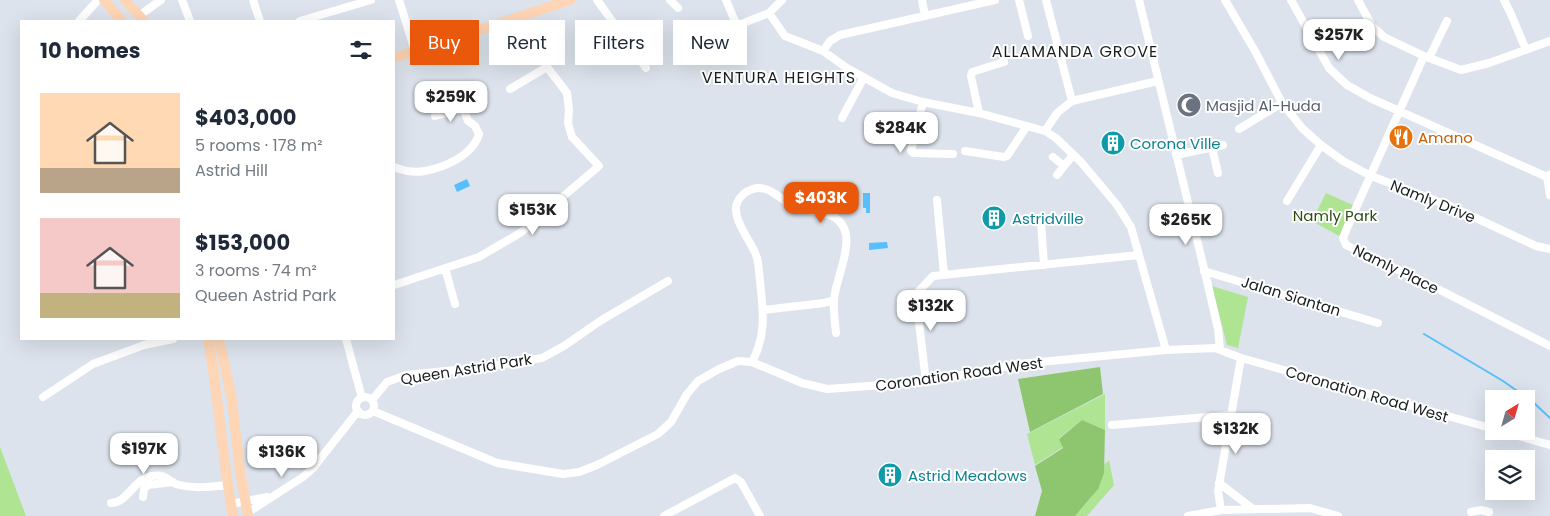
<!DOCTYPE html>
<html lang="en">
<head>
<meta charset="utf-8">
<style>
  body { margin:0; font-family:Poppins,sans-serif; background:#f6f6f7; color:#1f2937; height:100vh; display:flex; flex-direction:column; font-size:19px; white-space:nowrap }
  * { box-sizing:border-box; margin:0 }
  p { font-size:16px; color:#747a83 }
  .icon { flex:none; width:28px; height:28px; fill:none; stroke:currentColor; stroke-width:2; stroke-linecap:round; stroke-linejoin:round }
  .map { position:relative; flex:1; overflow:hidden }
  .details { position:absolute; left:20px; top:20px; width:375px; height:320px; display:flex; flex-direction:column; background:#fff; border-radius:0px; box-shadow:0 5px 20px #0002 }
  .details>* { flex:none }
  .banner { position:absolute; left:410px; top:20px; width:475px; height:45px; display:flex; gap:10px }
  .needle { width:32px; rotate:37deg }
  .fabs { position:absolute; left:1485px; top:390px; display:grid; gap:10px }
  .fabs a { display:grid; place-items:center; width:50px; height:50px; border-radius:0px; background:#fff; box-shadow:0 5px 20px #0002; font-size:25px }
  .price { position:absolute; translate:-50% -42px; padding:0 11px; border-radius:10px; background:#fff; color:#222; font-size:16px; line-height:32px; filter:drop-shadow(0 1px 2px #0008) }
  .price::after { content:''; position:absolute; left:50%; top:30px; width:15px; height:11px; margin-left:-8px; background:inherit; clip-path:polygon(0 0,100% 0,50% 100%) }
  .price.current { background:#ea580c; color:#fff }
  ul { padding:0; list-style:none }
  li { display:flex; align-items:center; gap:15px; height:125px; padding:0 20px }
  li span { display:grid; place-items:center; flex:none; width:140px; height:100px; border-radius:0px; color:#555 }
  li>.icon { margin-inline-start:auto }
  span .icon { width:60px; height:60px; fill:#fffc; stroke-width:1 }
  li b { font-size:21px }
  h2 { display:flex; justify-content:space-between; align-items:center; height:60px; padding:0 20px; font-size:21px }
  .tag { padding:0 18px; border-radius:0px; background:#fff; box-shadow:0 5px 20px #0002; font-size:18px; line-height:45px }
  .tag.current { background:#ea580c; color:#fff }
  .map>svg:first-child { display:block }
</style>
</head>
<body>
<div class="map">
<svg width="1550" height="516" viewBox="0 0 1550 516">
  <rect width="100%" height="100%" fill="#dce3ec"/>
  <path fill="#afe492" d="M1326,193L1357,207L1343,238L1312,221Z
    M1212,286L1248,297L1238,348L1227,345Z
    M1105,394V430L1082,420L1059,438L1063,447L1035,465L1027,434Z
    M0,446V447L26,516H0Z
    M1109,460L1114,485L1087,516H1075C1089,500 1103,487 1104,465Z"/>
  <path fill="#8ec56f" d="M1100,367L1103,394L1030,432L1018,379Z
    M1082,420L1105,430L1104,473L1098,489L1075,516H1035L1042,491L1035,466L1063,448L1059,439Z"/>
  <path fill="#57bffc" d="M467,179L470,186L457,192L454,185Z
    M863,193H870V213H866V208H863Z
    M887,242L888,248L869,250V243Z"/>
  <g fill="none" stroke-linecap="round" stroke-linejoin="round">
    <path stroke="#57bffc" stroke-width="2" d="M1424,334L1503,381L1533,402L1550,418"/>
    <path stroke="#fff" stroke-width="8" d="M182,0L190,21
      M253,0L260,21
      M399,0L415,51
      M597,0L646,68
      M670,0L678,8
      M726,0L737,26
      M922,0L925,16
      M1019,0L1028,36
      M1046,0L1072,101
      M1139,0L1207,281L1218,329L1220,349
      M1225,0L1255,51L1282,103L1303,129L1321,145L1343,161L1371,176L1450,206L1536,246L1550,249
      M1291,0L1329,68L1347,85L1370,98L1547,177
      M1358,0L1372,26L1384,37L1424,56L1461,70L1489,63L1550,41
      M1504,0L1511,14L1526,50
      M769,13L785,36L823,51L847,68L892,93L923,102L979,113L1045,131L1056,138L1081,162L1117,205L1131,227L1166,350
      M140,15L161,0
      M79,21L98,0
      M300,21L371,0
      M720,34L733,27L769,13L782,0
      M823,51L830,41L840,35L995,0
      M1424,56L1347,228L1343,238L1346,245L1436,288L1550,346
      M1429,58L1447,21
      M923,102L911,151L913,153L953,154
      M979,113L971,76L972,72L1004,62
      M435,116L462,109
      M842,118L864,77
      M1239,129L1282,103
      M1045,131L1057,113L1072,101L1158,81
      M1212,148L1218,173
      M965,151L1004,157L1007,156L1027,126
      M1176,155L1223,145
      M1053,157L1064,166
      M394,167C404,171 415,173 425,171C446,167 473,155 479,134L475,126L468,121L458,94
      M1057,175L1073,155
      M1549,175L1547,177L1550,195
      M937,200L944,274
      M1287,201L1321,145
      M1041,222L1044,265
      M445,268L455,304
      M1204,271L1378,323
      M394,285L479,257L520,233L599,166L572,137L568,123L569,110L567,93L547,67L510,89
      M763,310L824,303L834,300
      M346,339L362,398
      M752,362C767,334 763,312 760,281C759,273 759,263 756,255C751,241 731,218 737,203C743,189 760,184 772,192C781,197 788,205 798,208C809,211 824,211 834,217C861,233 836,275 834,299C833,309 835,322 836,333
      M926,382L916,297L918,292L933,276L1139,255
      M43,397L93,364L144,345L173,339
      M356 406a9 9 0 1 1 18 0a9 9 0 1 1-18 0Z
      M372,400L387,382L406,375L486,367L542,358L564,346L600,321L668,281
      M373,411L497,463L563,474L579,472L597,465L658,434L671,422L687,394L698,381L719,369L738,361L752,362L802,383L827,389L926,382L1019,364L1166,350L1215,348L1241,358L1494,429
      M1230,422L1267,433
      M1112,425L1231,415
      M1501,431L1550,445
      M1219,483L1253,509
      M143,497L144,489L148,485L173,482
      M111,503C128,503 134,478 152,476C168,474 166,480 176,484C192,489 211,487 227,485
      M231,504L267,497
      M1221,510L1218,491L1241,358
      M1471,512L1481,510L1489,512
      M247,513L303,477L313,468L358,411
      M664,516L735,478L741,482L760,516
      M1188,516L1221,510L1310,508L1338,516"/>
    <path stroke="#fed5b5" stroke-width="10" d="M104,0L122,21
      M125,0L144,21
      M394,58L570,0
      M208,339C219,398 222,457 233,516
      M219,339L232,400L240,471L248,516"/>
  </g>
  <defs>
    <symbol id="mosque-disc" viewBox="-11 -11 22 22"><circle r="9.5" fill="#6b7280" stroke="#fff"/><path d="M3.5-4.9A6 6 0 1 0 3.5 4.9A5 5 0 1 1 3.5-4.9Z" fill="#fff"/></symbol>
    <symbol id="restaurant-disc" viewBox="-11 -11 22 22"><circle r="9.5" fill="#e8710a" stroke="#fff"/><path d="M-5-6h1v4h1v-4h1v4h1v-4h1v5L-1.5 .5V6h-2V.5L-5-1ZM5-6V6H3V1.5H1.5Q1.5-4 5-6Z" fill="#fff"/></symbol>
    <symbol id="building-disc" viewBox="-11 -11 22 22"><circle r="9.5" fill="#0f9aa8" stroke="#fff"/><path d="M-4-6H4V6H1V3H-1V6H-4ZM-2.5-4.3h1.7v1.8h-1.7ZM.8-4.3h1.7v1.8H.8ZM-2.5-1h1.7V.8h-1.7ZM.8-1h1.7V.8H.8Z" fill="#fff"/></symbol>
  </defs>
  <g fill-rule="evenodd">
    <use href="#mosque-disc" x="1175" y="91" width="28" height="28"/>
    <use href="#restaurant-disc" x="1387" y="123" width="28" height="28"/>
    <use href="#building-disc" x="1099" y="129" width="28" height="28"/>
    <use href="#building-disc" x="980" y="204" width="28" height="28"/>
    <use href="#building-disc" x="876" y="461" width="28" height="28"/>
  </g>
  <g text-anchor="middle" dominant-baseline="central" stroke-width="4" stroke-linejoin="round" paint-order="stroke">
    <g font-size="15" fill="#5b616d" stroke="#fff" text-anchor="start">
      <text x="1206" y="105">Masjid Al-Huda</text>
    </g>
    <g font-size="15" fill="#c56008" stroke="#fff" text-anchor="start">
      <text x="1418" y="137">Amano</text>
    </g>
    <g font-size="15" fill="#0d838f" stroke="#fff" text-anchor="start">
      <text x="1130" y="143">Corona Ville</text>
      <text x="1012" y="218">Astridville</text>
      <text x="908" y="475">Astrid Meadows</text>
    </g>
    <g font-size="15" fill="#1b1e21" stroke="#fff">
      <text transform="translate(1433 201) rotate(22)">Namly Drive</text>
      <text transform="translate(1396 269) rotate(26)">Namly Place</text>
      <text transform="translate(1291 296) rotate(17)">Jalan Siantan</text>
      <text transform="translate(466 369) rotate(-9)">Queen Astrid Park</text>
      <text transform="translate(959 374) rotate(-8)">Coronation Road West</text>
      <text transform="translate(1367 394) rotate(16)">Coronation Road West</text>
    </g>
    <g font-size="15" fill="#2b4e13" stroke="#fff">
      <text x="1335" y="215">Namly Park</text>
    </g>
    <g font-size="16" letter-spacing="1" fill="#1b1e21" stroke="#fff">
      <text x="1075" y="51">ALLAMANDA GROVE</text>
      <text x="779" y="77">VENTURA HEIGHTS</text>
    </g>
  </g>
</svg>
<div class="fabs">
<a><svg class="needle" viewBox="-14 -14 28 28"><path d="M0-13l5 13h-10z" fill="#e53935"/><path d="M0 13l5-13h-10z" fill="#747a83"/></svg></a>
<a><svg class="icon" aria-label="layers" viewBox="0 0 24 24"><path d="M12 4l9 5-9 5-9-5zM3 14l9 5 9-5"/></svg></a>
</div>
<b class="price" style="left:1339px;top:61px">$257K</b>
<b class="price" style="left:451px;top:123px">$259K</b>
<b class="price" style="left:901px;top:154px">$284K</b>
<b class="price current" style="left:821px;top:224px">$403K</b>
<b class="price" style="left:533px;top:236px">$153K</b>
<b class="price" style="left:1186px;top:246px">$265K</b>
<b class="price" style="left:931px;top:332px">$132K</b>
<b class="price" style="left:1236px;top:455px">$132K</b>
<b class="price" style="left:144px;top:475px">$197K</b>
<b class="price" style="left:282px;top:478px">$136K</b>
<div class="banner">
<a class="tag current">Buy</a>
<a class="tag">Rent</a>
<a class="tag">Filters</a>
<a class="tag">New</a>
</div>
<section class="details">
<h2>10 homes<svg class="icon" aria-label="filters" viewBox="0 0 24 24"><path d="M4 7h16M4 17h16"/><circle cx="9" cy="7" r="2"/><circle cx="15" cy="17" r="2"/></svg></h2>
<ul>
<li><span style="background:linear-gradient(#ffd9b3 75%,#b9a48a 0)"><svg class="icon" aria-label="home" viewBox="0 0 24 24"><path d="M3 11l9-7 9 7M6 9v11h12V9"/></svg></span><div><b>$403,000</b><p>5 rooms · 178 m²</p><p>Astrid Hill</p></div></li>
<li><span style="background:linear-gradient(#f6c9c9 75%,#c2b280 0)"><svg class="icon" aria-label="home" viewBox="0 0 24 24"><path d="M3 11l9-7 9 7M6 9v11h12V9"/></svg></span><div><b>$153,000</b><p>3 rooms · 74 m²</p><p>Queen Astrid Park</p></div></li>
</ul>
</section>
</div>
</body>
</html>
